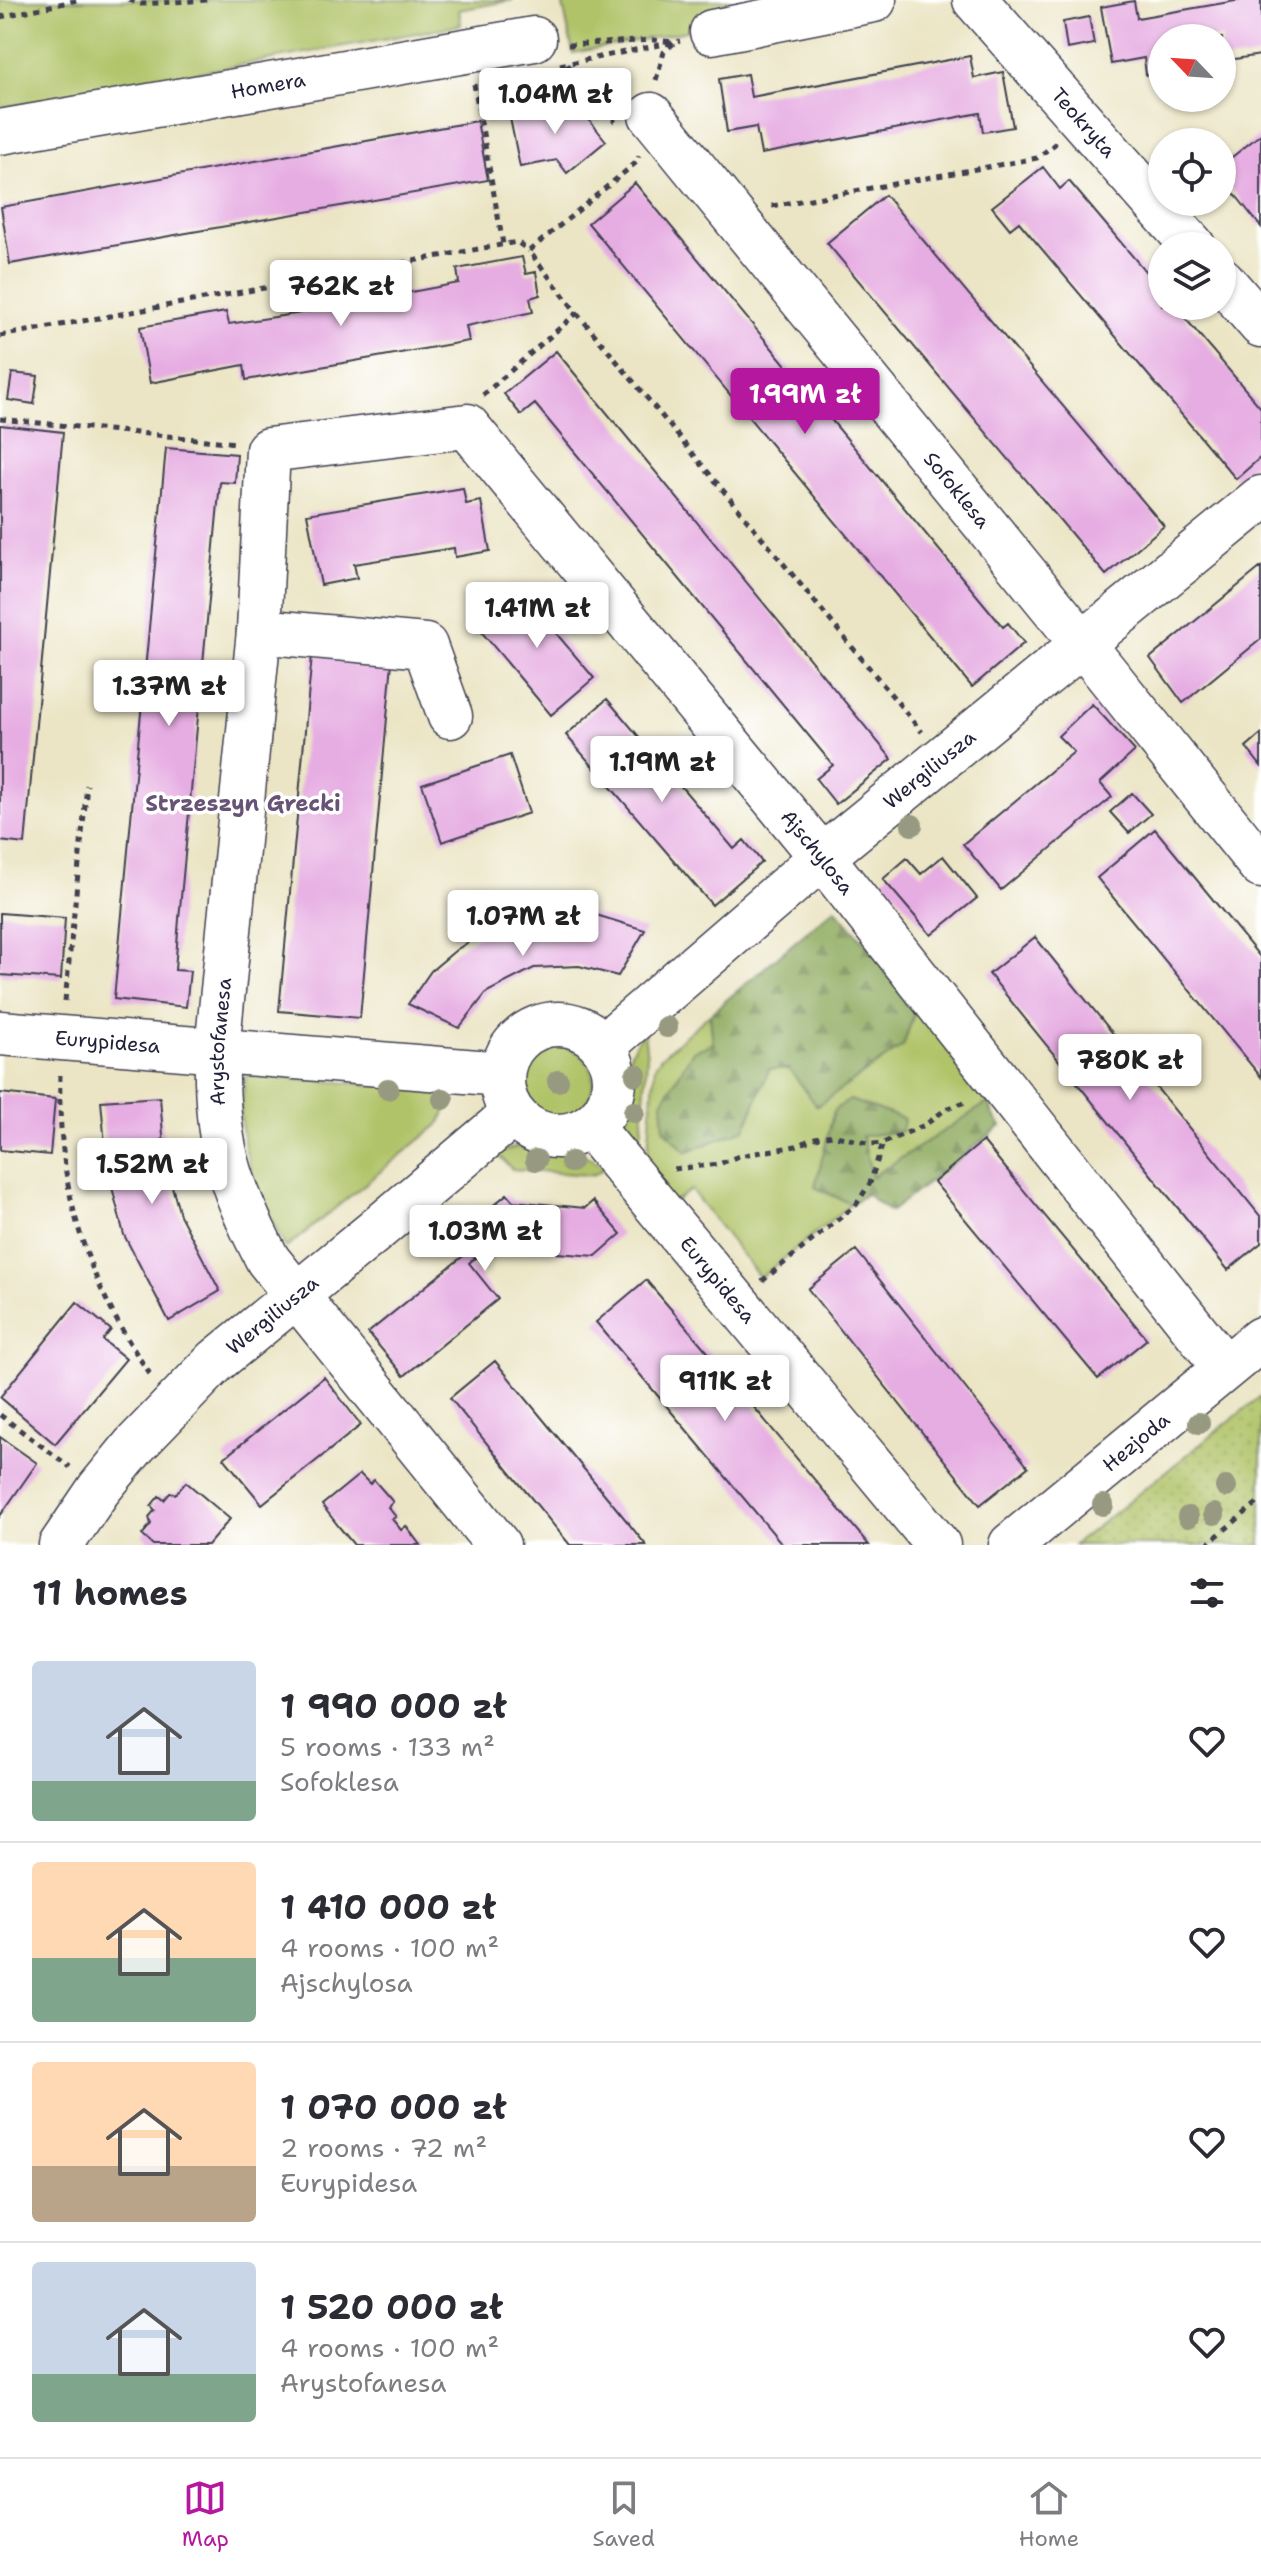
<!DOCTYPE html>
<html lang="en">
<head>
<meta charset="utf-8">
<style>
  body { margin:0; font-family:"Shantell Sans",sans-serif; background:#f7f7f7; color:#2b2b33; height:100vh; display:flex; flex-direction:column; font-size:30px; white-space:nowrap }
  * { box-sizing:border-box; margin:0 }
  p { font-size:26px; color:#7c7c81 }
  .icon { flex:none; width:44px; height:44px; fill:none; stroke:currentColor; stroke-width:2; stroke-linecap:round; stroke-linejoin:round }
  .map { position:relative; height:1545px; overflow:hidden }
  .panel { display:flex; flex-direction:column; background:#fff; flex:1 }
  .panel>* { flex:none }
  .needle { width:52px; rotate:295deg }
  .fabs { position:absolute; left:1148px; top:24px; display:grid; gap:16px }
  .fabs a { display:grid; place-items:center; width:88px; height:88px; border-radius:50%; background:#fff; box-shadow:0 2px 6px #0004; font-size:40px }
  .price { position:absolute; translate:-50% -68px; padding:0 18px; border-radius:8px; background:#fff; color:#222; font-size:26px; line-height:52px; filter:drop-shadow(0 2px 4px #0008) }
  .price::after { content:''; position:absolute; left:50%; top:48px; width:24px; height:18px; margin-left:-12px; background:inherit; clip-path:polygon(0 0,100% 0,50% 100%) }
  .price.current { background:#b5179e; color:#fff }
  ul { padding:0; list-style:none }
  li { display:flex; align-items:center; gap:24px; height:200px; padding:0 32px }
  li+li { border-top:2px solid #e1e1e2 }
  li span { display:grid; place-items:center; flex:none; width:224px; height:160px; border-radius:8px; color:#555 }
  li>.icon { margin-inline-start:auto }
  span .icon { width:96px; height:96px; fill:#fffc; stroke-width:1 }
  li b { font-size:34px }
  h2 { display:flex; justify-content:space-between; align-items:center; height:96px; padding:0 32px; font-size:34px }
  .menu { display:flex; justify-content:space-around; align-items:center; height:112px; border-top:2px solid #e1e1e2; background:#fff; font-size:22px; color:#7c7c81 }
  .menu a { display:grid; justify-items:center; gap:4px }
  .menu .current { color:#b5179e }
  .map>svg:first-child { display:block }
</style>
</head>
<body>
<div class="map">
<svg width="1261" height="1545" viewBox="0 0 1261 1545">
  <defs>
    <pattern id="forest-firs" width="22" height="20" patternUnits="userSpaceOnUse" patternTransform="scale(2)"><rect width="22" height="20" fill="#8ca95c"/><path d="M5 1l3.5 6h-7zM16 11l3.5 6h-7z" fill="#72894d"/></pattern>
    <pattern id="park-dots" width="8" height="8" patternUnits="userSpaceOnUse" patternTransform="scale(2)"><rect width="8" height="8" fill="#b0c367"/><path d="M2 2h.1M6 6h.1" fill="none" stroke="#97a75a" stroke-width="1.8" stroke-linecap="round"/></pattern>
  </defs>
  <rect width="100%" height="100%" fill="#fff"/>
  <filter id="ink" filterUnits="userSpaceOnUse"><feTurbulence type="fractalNoise" baseFrequency=".0125" numOctaves="2"/><feDisplacementMap in="SourceGraphic" scale="16" xChannelSelector="R" yChannelSelector="G"/><feConvolveMatrix kernelMatrix="1 2 1 2 8 2 1 2 1" color-interpolation-filters="sRGB"/></filter>
  <filter id="wash" filterUnits="userSpaceOnUse"><feTurbulence type="fractalNoise" baseFrequency=".006" numOctaves="4" result="noise"/><feDisplacementMap in="SourceGraphic" scale="32" xChannelSelector="R" yChannelSelector="G"/><feGaussianBlur stdDeviation="1.8" result="paint"/><feColorMatrix in="noise" values="0 0 0 0 0 0 0 0 0 0 0 0 0 0 0 0 0 1.4 0 .05"/><feComposite in="paint" operator="in"/></filter>
  <g filter="url(#wash)">
    <rect width="100%" height="100%" fill="#ebe5c5"/>
    <path fill="#b0c367" stroke="#697251" stroke-width="2" d="M0,0H513L459,10L461,25L0,108Z
      M562,0H846L573,53Z
      M917,1004L989,1102L871,1177L862,1136L902,1131L850,1100L815,1187L851,1204L760,1278L691,1190L672,1203L640,1159L648,1149L655,1066L661,1057L710,1014L713,1044L745,1129L769,1069H789L817,1106L903,1046Z
      M644,1032L647,1057L642,1129L639,1137L631,1145C619,1110 618,1061 644,1032Z
      M521 1082a36 36 0 1 1 72 0a36 36 0 1 1-72 0Z
      M246,1075L449,1091L450,1103L439,1124L286,1248C265,1208 241,1159 241,1112C241,1100 245,1087 246,1075Z
      M517,1147L581,1153L605,1167L595,1174L587,1175L512,1169L496,1153Z"/>
    <path fill="url(#forest-firs)" stroke="#57664c" stroke-width="2" d="M835,908L917,1004L903,1046L817,1106L789,1069H769L745,1129L686,1152L664,1129L662,1102L693,1051L713,1044L710,1014Z
      M850,1100L904,1119L902,1131L862,1136L872,1177L989,1102L993,1115L1001,1126L890,1212L866,1194L851,1204L815,1187L834,1110Z"/>
    <path fill="url(#park-dots)" stroke="#697251" stroke-width="2" d="M1261,1396V1545H1074Z"/>
    <g id="blocks">
      <path fill="#e6ade2" d="M1241,0H1261V55L1222,61V38H1162V72L1146,75L1144,58L1111,64L1101,7L1134,1L1137,18Z
        M1089,17L1094,44L1067,49L1063,22Z
        M970,56L974,78L1003,72L1013,127L983,132L980,113L761,154L756,127L727,132L719,79L747,74L751,97Z
        M574,101L606,141L567,173L557,160L520,167L509,113L535,108L536,114L546,113L545,107Z
        M477,121L488,180L10,264L1,207Z
        M1261,134V227L1222,178V165Z
        M1043,167L1060,189L1069,181L1162,291V306H1175L1261,408V457L1236,479L1019,222L1010,229L992,207Z
        M635,183L1003,627L1008,623L1024,643L972,687L588,223Z
        M885,195L1164,526L1106,575L827,243Z
        M522,257L526,274L536,272L540,295L530,298L533,312L466,326L469,341L246,380L244,365L150,383L140,327L226,312L229,324L295,314L459,283L457,269Z
        M556,351L892,759L836,804L816,779L833,765L535,404L521,415L504,394Z
        M12,373L38,376L34,404L8,400Z
        M0,425L63,432L25,844L0,841Z
        M166,448L237,454L235,483L220,482L179,919L175,970L190,971L186,1007L114,999Z
        M463,488L466,504L481,501L490,551L455,557L454,548L354,564L357,578L321,585L307,514Z
        M1261,567V639L1183,703L1150,658Z
        M533,584L555,610L544,619L594,678L551,715L479,629Z
        M312,655L392,662L360,1018L279,1011Z
        M607,699L734,849L744,840L762,862L712,905L566,735Z
        M1092,704L1135,751L1100,783L1112,797L1001,890L963,844L1074,752L1058,736Z
        M1261,734V766L1246,747Z
        M510,755L529,813L442,842L422,784Z
        M1132,793L1151,814L1129,833L1110,812Z
        M1155,829L1261,958V1077L1097,878Z
        M943,856L977,898L931,935L883,879L907,858L921,874Z
        M580,910L645,930L618,976L579,966L534,968L487,992L459,1028L408,1004L431,971L456,950L499,923L536,913Z
        M0,913L65,918L61,979L0,975Z
        M1035,937L1261,1217V1243L1228,1270L989,974Z
        M0,1093L55,1099L50,1155L0,1150Z
        M160,1097L165,1161L180,1215L220,1291L169,1321L124,1235L107,1167L101,1101Z
        M983,1141L1147,1339L1098,1379L934,1182Z
        M507,1194L513,1201L585,1208L593,1201L621,1234L596,1256L557,1253V1250L534,1248V1251L495,1248L492,1244L469,1263L498,1299L404,1376L368,1333L463,1256L450,1241Z
        M856,1250L1028,1467L980,1505L808,1289Z
        M646,1280L718,1364L869,1545H783L596,1322Z
        M77,1302L111,1330L103,1340L126,1359L55,1444L0,1397Z
        M495,1361L621,1514L646,1545H570L523,1488L450,1398Z
        M324,1377L361,1425L262,1504L224,1458Z
        M0,1437L37,1463L0,1516Z
        M360,1474L370,1484L374,1480L393,1502L388,1507L396,1517L392,1519L401,1530L406,1526L420,1545H354L340,1528L322,1505Z
        M186,1482L230,1519L208,1545H153L142,1535L151,1524L149,1517L155,1510L151,1506L159,1496L164,1500L170,1493L176,1494Z"/>
    </g>
  </g>
  <g filter="url(#ink)">
    <use href="#blocks" fill-opacity="0" stroke="#403f50" stroke-width="2"/>
    <g fill="none" stroke-linecap="round" stroke-linejoin="round">
      <defs>
        <g id="minor">
          <path id="s1" d="M975,0L1193,246"/>
          <path d="M712,32L874,0"/>
          <path id="s2" d="M651,115L1082,643L1261,866"/>
          <path id="s3" d="M0,132L534,39"/>
          <path d="M1222,280L1261,325"/>
          <path d="M259,631L425,646L450,716"/>
          <circle cx="558" cy="1080" r="56"/>
          <path id="s4" d="M0,1033L502,1074"/>
          <path id="s5" d="M603,1046L822,857L1261,498"/>
          <path id="s6" d="M590,1126L938,1545"/>
          <path id="s7" d="M61,1545L99,1489L135,1445L216,1361L375,1231L513,1114"/>
          <path id="s8" d="M498,1545L268,1260C227,1182 215,1139 217,1050L259,631L268,450L467,426L822,857L1225,1368"/>
          <path id="s9" d="M1011,1545L1261,1339"/>
        </g>
      </defs>
      <use href="#minor" stroke="#403f50" stroke-width="47"/>
      <path stroke="#403f50" stroke-width="5" stroke-dasharray="6 6" stroke-linecap="butt" d="M129,0L141,4L207,0
        M0,17L78,0
        M568,45L654,40L675,42
        M567,64L615,122
        M560,65L680,41
        M656,80L664,52L674,43
        M474,84L503,244
        M480,116L540,105L536,74
        M772,206L1037,158L1056,143
        M577,313L922,732
        M0,336L517,242L529,251
        M483,395L577,313L529,251L638,161L639,156
        M0,419L236,443
        M65,1001L87,785
        M60,1075C57,1190 86,1282 152,1377
        M674,1169L719,1164L739,1156L796,1146L815,1138L832,1135L871,1144L883,1143L925,1125L946,1109L968,1101
        M762,1281L856,1205L870,1183L883,1143
        M0,1415L70,1467
        M1206,1545L1261,1500"/>
      <use href="#minor" stroke="#fff" stroke-width="44"/>
    </g>
    <g fill="#989981">
      <circle cx="912" cy="825" r="11"/>
      <circle cx="667" cy="1027" r="11"/>
      <circle cx="636" cy="1075" r="11"/>
      <circle cx="558" cy="1081" r="11"/>
      <circle cx="388" cy="1089" r="11"/>
      <circle cx="443" cy="1099" r="11"/>
      <circle cx="634" cy="1112" r="11"/>
      <circle cx="536" cy="1160" r="11"/>
      <circle cx="571" cy="1162" r="11"/>
      <circle cx="1199" cy="1423" r="11"/>
      <circle cx="1226" cy="1487" r="11"/>
      <circle cx="1103" cy="1505" r="11"/>
      <circle cx="1214" cy="1514" r="11"/>
      <circle cx="1188" cy="1517" r="11"/>
    </g>
  </g>
  <g text-anchor="middle" dominant-baseline="central" stroke-width="7" stroke-linejoin="round" paint-order="stroke">
    <g font-size="20" fill="#22223b" stroke="#fff">
      <text stroke="none"><textPath href="#s3" startOffset="272">Homera</textPath></text>
      <text stroke="none"><textPath href="#s1" startOffset="164">Teokryta</textPath></text>
      <text stroke="none"><textPath href="#s2" startOffset="484">Sofoklesa</textPath></text>
      <text stroke="none"><textPath href="#s5" startOffset="428">Wergiliusza</textPath></text>
      <text stroke="none"><textPath href="#s8" startOffset="1940">Ajschylosa</textPath></text>
      <text stroke="none"><textPath href="#s4" startOffset="108">Eurypidesa</textPath></text>
      <text stroke="none"><textPath href="#s8" startOffset="594">Arystofanesa</textPath></text>
      <text stroke="none"><textPath href="#s6" startOffset="200">Eurypidesa</textPath></text>
      <text stroke="none"><textPath href="#s7" startOffset="314">Wergiliusza</textPath></text>
      <text stroke="none"><textPath href="#s9" startOffset="162">Hezjoda</textPath></text>
    </g>
    <g font-size="22" font-weight="bold" fill="#675375" stroke="#fff">
      <text x="243" y="803">Strzeszyn Grecki</text>
    </g>
  </g>
</svg>
<div class="fabs">
<a><svg class="needle" viewBox="-14 -14 28 28"><path d="M0-13l5 13h-10z" fill="#e53935"/><path d="M0 13l5-13h-10z" fill="#7c7c81"/></svg></a>
<a><svg class="icon" aria-label="locate" viewBox="0 0 24 24"><circle cx="12" cy="12" r="6"/><path d="M12 2v4M12 18v4M2 12h4M18 12h4"/></svg></a>
<a><svg class="icon" aria-label="layers" viewBox="0 0 24 24"><path d="M12 4l9 5-9 5-9-5zM3 14l9 5 9-5"/></svg></a>
</div>
<b class="price" style="left:555px;top:136px">1.04M zł</b>
<b class="price" style="left:341px;top:328px">762K zł</b>
<b class="price current" style="left:805px;top:436px">1.99M zł</b>
<b class="price" style="left:537px;top:650px">1.41M zł</b>
<b class="price" style="left:169px;top:728px">1.37M zł</b>
<b class="price" style="left:662px;top:804px">1.19M zł</b>
<b class="price" style="left:523px;top:958px">1.07M zł</b>
<b class="price" style="left:1130px;top:1102px">780K zł</b>
<b class="price" style="left:152px;top:1206px">1.52M zł</b>
<b class="price" style="left:485px;top:1273px">1.03M zł</b>
<b class="price" style="left:725px;top:1423px">911K zł</b>
</div>
<section class="panel">
<h2>11 homes<svg class="icon" aria-label="filters" viewBox="0 0 24 24"><path d="M4 7h16M4 17h16"/><circle cx="9" cy="7" r="2"/><circle cx="15" cy="17" r="2"/></svg></h2>
<ul>
<li><span style="background:linear-gradient(#c9d6e8 75%,#7fa58c 0)"><svg class="icon" aria-label="home" viewBox="0 0 24 24"><path d="M3 11l9-7 9 7M6 9v11h12V9"/></svg></span><div><b>1 990 000 zł</b><p>5 rooms · 133 m²</p><p>Sofoklesa</p></div><svg class="icon" aria-label="heart" viewBox="0 0 24 24"><path d="M12 20l-8-8c-3-5 5-10 8-4 3-6 11-1 8 4z"/></svg></li>
<li><span style="background:linear-gradient(#ffd9b3 60%,#7fa58c 0)"><svg class="icon" aria-label="home" viewBox="0 0 24 24"><path d="M3 11l9-7 9 7M6 9v11h12V9"/></svg></span><div><b>1 410 000 zł</b><p>4 rooms · 100 m²</p><p>Ajschylosa</p></div><svg class="icon" aria-label="heart" viewBox="0 0 24 24"><path d="M12 20l-8-8c-3-5 5-10 8-4 3-6 11-1 8 4z"/></svg></li>
<li><span style="background:linear-gradient(#ffd9b3 65%,#b9a48a 0)"><svg class="icon" aria-label="home" viewBox="0 0 24 24"><path d="M3 11l9-7 9 7M6 9v11h12V9"/></svg></span><div><b>1 070 000 zł</b><p>2 rooms · 72 m²</p><p>Eurypidesa</p></div><svg class="icon" aria-label="heart" viewBox="0 0 24 24"><path d="M12 20l-8-8c-3-5 5-10 8-4 3-6 11-1 8 4z"/></svg></li>
<li><span style="background:linear-gradient(#c9d6e8 70%,#7fa58c 0)"><svg class="icon" aria-label="home" viewBox="0 0 24 24"><path d="M3 11l9-7 9 7M6 9v11h12V9"/></svg></span><div><b>1 520 000 zł</b><p>4 rooms · 100 m²</p><p>Arystofanesa</p></div><svg class="icon" aria-label="heart" viewBox="0 0 24 24"><path d="M12 20l-8-8c-3-5 5-10 8-4 3-6 11-1 8 4z"/></svg></li>
</ul>
</section>
<nav class="menu">
<a class="current"><svg class="icon" aria-label="map" viewBox="0 0 24 24"><path d="M3 6l6-2 6 2 6-2v14l-6 2-6-2-6 2zM9 4v14M15 6v14"/></svg>Map</a>
<a><svg class="icon" aria-label="saved" viewBox="0 0 24 24"><path d="M7 4h10v16l-5-4-5 4z"/></svg>Saved</a>
<a><svg class="icon" aria-label="home" viewBox="0 0 24 24"><path d="M3 11l9-7 9 7M6 9v11h12V9"/></svg>Home</a>
</nav>
</body>
</html>
